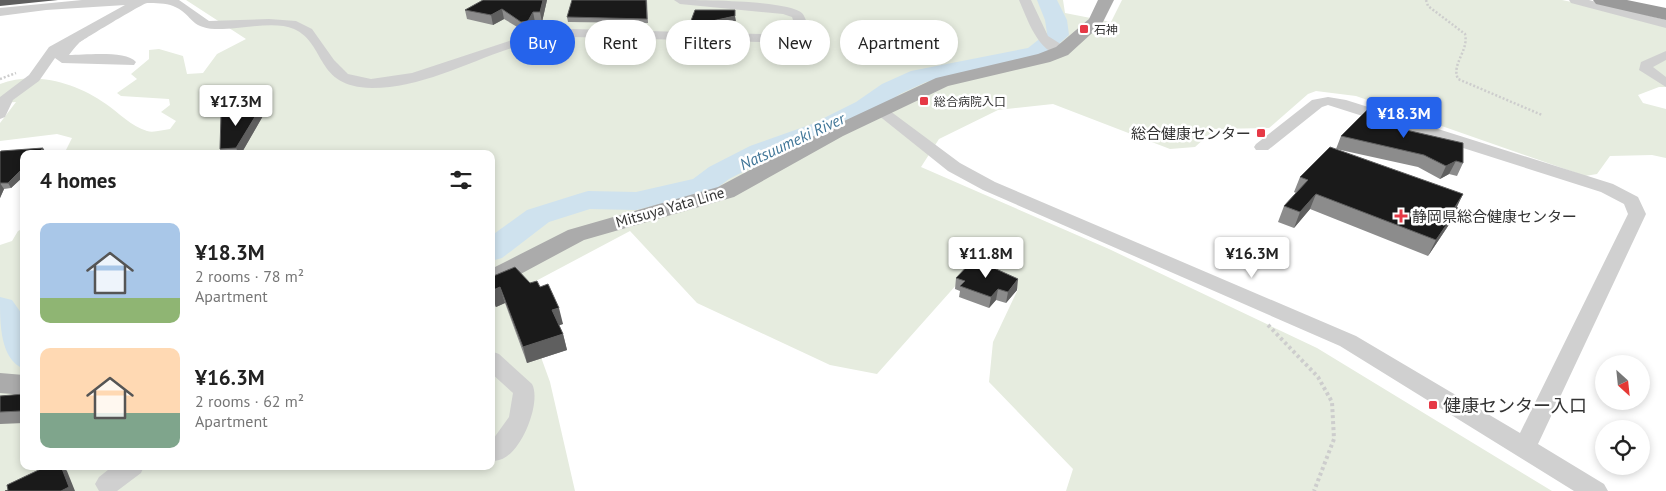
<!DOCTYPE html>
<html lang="en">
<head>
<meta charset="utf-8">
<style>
  body { margin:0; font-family:"PT Sans","Noto Sans JP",sans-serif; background:#f2f2f2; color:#222; height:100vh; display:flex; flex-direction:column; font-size:19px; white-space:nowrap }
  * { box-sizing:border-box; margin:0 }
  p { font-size:16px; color:#767676 }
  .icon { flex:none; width:28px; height:28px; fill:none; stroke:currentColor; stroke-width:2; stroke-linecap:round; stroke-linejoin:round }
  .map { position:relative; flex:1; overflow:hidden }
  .side { position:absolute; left:20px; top:150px; width:475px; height:320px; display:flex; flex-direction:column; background:#fff; border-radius:10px; box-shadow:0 2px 8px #0003 }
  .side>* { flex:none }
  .hud { position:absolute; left:510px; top:20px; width:475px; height:45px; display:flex; gap:10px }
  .needle { width:32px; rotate:153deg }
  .controls { position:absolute; left:1595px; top:355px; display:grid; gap:10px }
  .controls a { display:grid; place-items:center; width:55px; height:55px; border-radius:50%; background:#fff; box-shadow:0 2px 8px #0003; font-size:25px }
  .price { position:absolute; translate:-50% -42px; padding:0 11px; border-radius:5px; background:#fff; color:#222; font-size:16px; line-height:32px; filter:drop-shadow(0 1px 2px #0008) }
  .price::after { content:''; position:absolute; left:50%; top:30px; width:15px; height:11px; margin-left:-8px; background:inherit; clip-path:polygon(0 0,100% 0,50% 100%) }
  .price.current { background:#2563eb; color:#fff }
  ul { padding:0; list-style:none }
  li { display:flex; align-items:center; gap:15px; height:125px; padding:0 20px }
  li span { display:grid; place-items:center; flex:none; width:140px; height:100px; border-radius:10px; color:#555 }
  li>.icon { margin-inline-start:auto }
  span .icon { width:60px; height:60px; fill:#fffc; stroke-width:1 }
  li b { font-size:21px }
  h2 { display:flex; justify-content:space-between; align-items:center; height:60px; padding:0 20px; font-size:21px }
  .pill { padding:0 18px; border-radius:22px; background:#fff; box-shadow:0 2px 8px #0003; font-size:18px; line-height:45px }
  .pill.current { background:#2563eb; color:#fff }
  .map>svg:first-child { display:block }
</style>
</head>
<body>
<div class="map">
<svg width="1666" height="491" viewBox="0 0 1666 491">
  <rect width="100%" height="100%" fill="#fff"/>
  <path fill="#e6ecdf" d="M186,0H1063L1065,13L1111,22L1122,0H1562L1666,21V87H1659L1638,95L1643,103L1666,109V158L1652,155L1610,156L1597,174L1585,176L1356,96L1316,91L1308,94L1269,128L1215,129L1195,147L1170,149L1053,104L998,110L939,139L921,167L1109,249L1317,348L1552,491H1066L1073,469L989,382L993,342L1018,289L974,265L877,374L830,365L697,303L630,231L517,291L550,382L575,491H0V245L12,241L18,231L24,228V466H491V154H64L72,138L57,134L0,141V123L16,102L0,103V84C35,71 76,83 106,104C119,113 131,126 147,131C153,133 163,130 170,129L176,121L161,112L170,105L169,99L121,96L117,93L137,79L131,74L149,59V50L159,49L183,56L187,74L203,73L217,54L246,39Z"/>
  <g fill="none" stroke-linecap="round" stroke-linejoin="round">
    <path fill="#cfe2ee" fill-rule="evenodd" d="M1037,0H1057L1067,20L1069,35L1043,58L926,82L900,94L874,112L830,136L770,158L729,179L713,191L636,210L590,209L549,222L502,258L491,261V236L527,210L578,194L588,191L636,192L693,179L709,167L750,146L812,124L856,102L882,84L911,71L1028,48L1047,33L1045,20Z
      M0,297L12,300L24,317V369C0,359 0,325 0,297Z"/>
    <path stroke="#cdcdcd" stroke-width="2.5" stroke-dasharray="2 2" stroke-linecap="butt" d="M1426,0L1428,6L1465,34C1469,51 1451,64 1458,79L1542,115
      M0,79L16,73"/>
    <path stroke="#cdcdcd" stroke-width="4" stroke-dasharray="3 3" stroke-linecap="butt" d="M1268,325L1318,377L1332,402L1334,439L1314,491"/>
    <path fill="#d0d0d0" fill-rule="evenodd" d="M82,0H179L209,21L269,19L296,21L312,29L334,60L348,74L371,79L412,73L524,36L573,29L760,34L779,32L794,23L792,17L783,14L680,4L674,0C697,0 787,0 802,13C804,15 806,20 807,23L802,30L793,36L760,42L573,37C558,39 542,39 528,43C476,57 426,88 372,88C314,87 327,44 294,29C274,20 238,30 215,29C189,28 192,13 173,6C166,3 155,3 147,3C142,4 84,39 79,43C75,47 72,51 69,55C84,55 126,50 136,62L134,65L62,63L55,58L39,81L13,100L5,117L0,119V97L29,75L49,47L125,5L46,10L0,16V8Z
      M1019,0H1031L1048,36L1067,48L1069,51L1067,54C1040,60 1027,18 1019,0Z
      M1569,0H1589L1666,20V28L1571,3Z
      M1666,51V60L1653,67L1666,77V87L1639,70L1641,62Z
      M1328,97L1346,100L1613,184L1638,197L1646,214L1538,444L1604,484L1608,491H1574L1340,346L983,190L948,171L873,111L881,106L886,108L960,163L995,182L1356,336L1520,433L1628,214L1624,204L1601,192L1328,105L1322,107L1268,150H1256L1254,147L1256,144L1312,100Z
      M491,351L499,354L532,384C543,404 516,468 491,460V442L509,417L513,393L491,373Z
      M113,466H144L141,473L117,491H99L95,484L99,477Z"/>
    <path fill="#ababab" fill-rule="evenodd" d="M1098,0H1114L1102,24L1068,55L1050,62L948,86L843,136L734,197L584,240L500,285L491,287V269L568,230L718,187L829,128L936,78L1038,54L1056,47L1089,19Z
      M0,373L24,375V395L0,393Z"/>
    <path fill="#9a9a9a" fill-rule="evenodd" d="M1593,0H1627L1666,8V20L1596,4Z"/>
  </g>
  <path fill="#8c8c8c" d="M547,0L542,22H535L530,31H524L504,19L493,25L467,19L465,10Z
    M647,0L648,23L568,22L567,17Z
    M264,114L241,154H222L220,149Z
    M1390,118L1387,126L1463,163L1457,176L1449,174L1440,179L1418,167L1336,149L1341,136Z
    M43,148L46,153V154H24V176L11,188L4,189L0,198V152Z
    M1300,177L1463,194L1456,207L1450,223L1428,256L1310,209L1294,228L1278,222L1284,206L1296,193L1294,192Z
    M491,277L530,283L540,287L563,324L559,325L563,334L567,350L527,363L505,303L496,307L491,302Z
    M956,278L1017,290L1006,303L996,300L989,308L959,297L960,291L955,289Z
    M24,394V423L0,424V396Z"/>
  <path fill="#5f5f5f" d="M0,0H58L0,6Z
    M543,0H547L542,22L540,12Z
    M502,9L504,19L493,25L491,15Z
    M533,12L535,22L530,31L528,21Z
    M735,16L736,21L689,30V26Z
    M261,107L264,114L241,154H239L236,148Z
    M1390,118L1385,130L1384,125Z
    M43,148L46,153V154H37Z
    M1456,161L1449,174L1440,179L1446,166Z
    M24,167V176L11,188L8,183Z
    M0,183L4,189L0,198Z
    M1316,194L1310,209L1294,228L1300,212Z
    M1463,194L1456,209L1455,207Z
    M1458,208L1450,223L1428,256L1436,240Z
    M1018,279L1017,290L1006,303L1008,292Z
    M500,287L505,303L496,307L491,292Z
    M998,289L996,300L989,308L991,297Z
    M559,308L563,324L557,326L552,310Z
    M563,334L567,350L527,363L523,347Z
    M24,407V414L21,411Z
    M61,466H63L67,471L75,491H61Z"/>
  <path fill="#1a1a1a" stroke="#5f5f5f" d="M483,0H543L540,12H533L528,21L521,22L502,9L491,15L465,10Z
    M572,0H646L647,19L567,17Z
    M695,10H735V16L689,26Z
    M261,107L236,148L220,149L221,115Z
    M1367,110L1390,118L1384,125L1463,143V163L1456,161L1446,166L1424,155L1341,136Z
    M1330,147L1463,194L1455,207L1458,208L1436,240L1316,194L1300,212L1284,206L1308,180L1300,177Z
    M43,148L37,154H24V167L8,183H0V184V152L1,151Z
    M974,259L1018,279L1008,292L998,289L991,297L960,286L965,281L956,278Z
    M515,267L530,283L537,281L540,287L548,284L559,308L552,310L563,334L523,347L500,287L491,291V277Z
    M24,394V407L21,411L0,412V396Z
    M47,466H61L69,487L61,491H5L8,490L7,485Z"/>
  <g fill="#e63946" stroke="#fff" stroke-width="2">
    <rect x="1079" y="24" width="10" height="10" rx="2.5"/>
    <rect x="919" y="96" width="10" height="10" rx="2.5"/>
    <rect x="1256" y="128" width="10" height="10" rx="2.5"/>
    <path d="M1398.5 208.5h5v5h5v5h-5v5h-5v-5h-5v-5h5z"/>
    <rect x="1428" y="400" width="10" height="10" rx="2.5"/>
  </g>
  <g text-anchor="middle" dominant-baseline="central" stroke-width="5" stroke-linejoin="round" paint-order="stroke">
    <g font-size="12" fill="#333" stroke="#fff" text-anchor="start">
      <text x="1094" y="29">石神</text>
      <text x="934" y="101">総合病院入口</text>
    </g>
    <g font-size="15" fill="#333" stroke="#fff" text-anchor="end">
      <text x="1251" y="133">総合健康センター</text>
      <text x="1412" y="216" text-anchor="start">静岡県総合健康センター</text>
    </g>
    <g font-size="15" fill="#333" stroke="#fff">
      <text transform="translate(670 207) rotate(-16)">Mitsuya Yata Line</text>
    </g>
    <g font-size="16" font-style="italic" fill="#3f7597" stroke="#fff">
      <text transform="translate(792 141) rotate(-25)">Natsuumeki River</text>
    </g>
    <g font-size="18" fill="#333" stroke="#fff" text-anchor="start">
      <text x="1443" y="405">健康センター入口</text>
    </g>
  </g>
</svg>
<div class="controls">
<a><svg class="needle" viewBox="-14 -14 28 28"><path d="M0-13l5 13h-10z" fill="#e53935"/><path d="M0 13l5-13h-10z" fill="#767676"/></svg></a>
<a><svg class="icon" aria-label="locate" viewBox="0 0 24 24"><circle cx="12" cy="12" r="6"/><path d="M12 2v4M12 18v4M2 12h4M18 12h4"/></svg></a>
</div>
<b class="price" style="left:236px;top:127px">¥17.3M</b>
<b class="price current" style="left:1404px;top:139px">¥18.3M</b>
<b class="price" style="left:986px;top:279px">¥11.8M</b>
<b class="price" style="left:1252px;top:279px">¥16.3M</b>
<div class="hud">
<a class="pill current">Buy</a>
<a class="pill">Rent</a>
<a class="pill">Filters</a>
<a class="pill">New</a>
<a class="pill">Apartment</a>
</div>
<section class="side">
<h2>4 homes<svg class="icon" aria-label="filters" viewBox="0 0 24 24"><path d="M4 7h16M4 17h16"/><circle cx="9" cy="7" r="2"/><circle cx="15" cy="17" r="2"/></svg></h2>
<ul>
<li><span style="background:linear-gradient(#a9c7e8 75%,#8fb573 0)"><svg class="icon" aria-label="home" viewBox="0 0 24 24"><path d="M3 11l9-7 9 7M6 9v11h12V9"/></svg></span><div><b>¥18.3M</b><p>2 rooms · 78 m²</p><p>Apartment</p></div></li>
<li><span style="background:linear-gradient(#ffd9b3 65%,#7fa58c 0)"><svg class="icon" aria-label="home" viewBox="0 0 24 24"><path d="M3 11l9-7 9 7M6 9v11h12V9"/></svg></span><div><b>¥16.3M</b><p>2 rooms · 62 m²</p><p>Apartment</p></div></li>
</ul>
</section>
</div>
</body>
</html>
